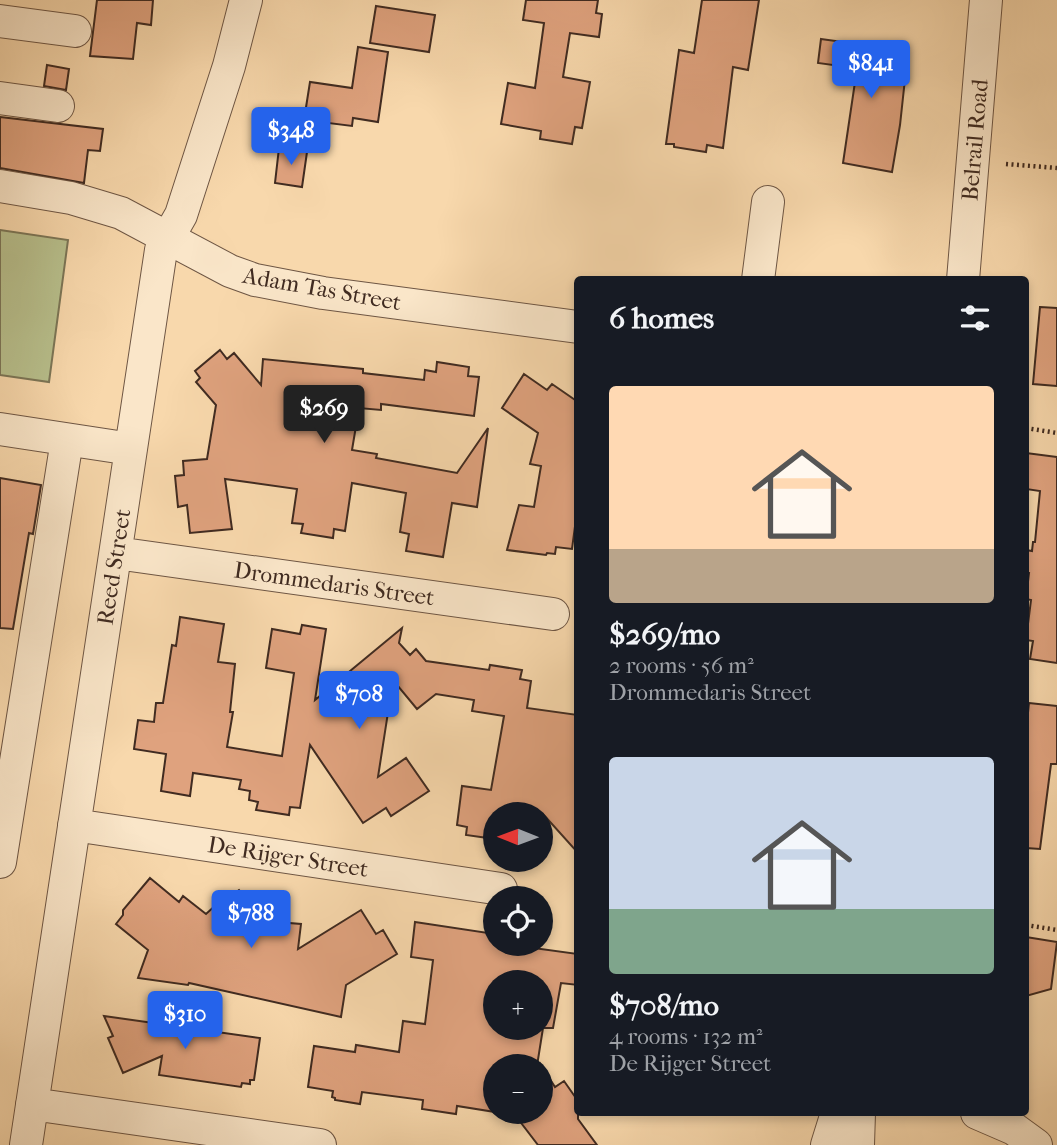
<!DOCTYPE html>
<html lang="en">
<head>
<meta charset="utf-8">
<style>
  body { margin:0; font-family:"IM FELL French Canon",serif; background:#242831; color:#f1f3f6; height:100vh; display:flex; flex-direction:column; font-size:26px; white-space:nowrap }
  * { box-sizing:border-box; margin:0 }
  p { font-size:23px; color:#9ea1a6 }
  .icon { flex:none; width:38px; height:38px; fill:none; stroke:currentColor; stroke-width:2; stroke-linecap:round; stroke-linejoin:round }
  .map { position:relative; flex:1; overflow:hidden }
  .side { position:absolute; left:574px; top:276px; width:455px; height:840px; display:flex; flex-direction:column; background:#171b24; border-radius:7px; box-shadow:0 4px 10px #0003 }
  .side>* { flex:none }
  .needle { width:46px; rotate:271deg }
  .controls { position:absolute; left:483px; top:802px; display:grid; gap:14px }
  .controls a { display:grid; place-items:center; width:70px; height:70px; border-radius:50%; background:#171b24; box-shadow:0 4px 10px #0003; font-size:35px }
  .price { position:absolute; translate:-50% -60px; padding:0 16px; border-radius:7px; background:#2563eb; color:#fff; font-size:23px; line-height:46px; filter:drop-shadow(0 2px 4px #0008) }
  .price::after { content:''; position:absolute; left:50%; top:42px; width:21px; height:16px; margin-left:-10px; background:inherit; clip-path:polygon(0 0,100% 0,50% 100%) }
  .price.active { background:#222; color:#fff }
  ul { padding:0; list-style:none }
  li { display:grid; align-content:center; gap:14px; height:371px; padding:0 35px }
  li span { display:grid; place-items:center; height:217px; border-radius:7px; color:#555 }
  li>.icon { margin-inline-start:auto }
  span .icon { width:126px; height:126px; fill:#fffc; stroke-width:1 }
  li b { font-size:30px }
  h2 { display:flex; justify-content:space-between; align-items:center; height:84px; padding:0 35px; font-size:30px }
  .map>svg:first-child { display:block }
</style>
</head>
<body>
<div class="map">
<svg width="1057" height="1145" viewBox="0 0 1057 1145">
  <rect width="100%" height="100%" fill="#f8d8ac"/>
  <filter id="stains"><feTurbulence type="fractalNoise" baseFrequency=".00286" numOctaves="4"/><feColorMatrix values="0 0 0 0 .2 0 0 0 0 .09 0 0 0 0 .02 0 0 0 .5 -.17"/></filter>
  <radialGradient id="worn" r=".72"><stop offset=".6" stop-color="#630" stop-opacity="0"/><stop offset="1" stop-color="#630" stop-opacity=".3"/></radialGradient>
  <path fill="#b8c08d" stroke="#7c7657" stroke-width="2" d="M0,230L68,240L49,382L0,375Z"/>
  <path fill="#dfa27e" stroke="#402b21" stroke-width="2" fill-rule="evenodd" d="M97,0H153L151,25L137,23L133,59L90,56Z
    M526,0H598L596,13L602,14L599,37L570,33L563,77L590,82L582,128L575,127L572,144L540,139L541,131L501,124L508,83L535,88L544,23L523,20Z
    M702,0H759L748,70L733,67L723,148L707,145L706,152L674,147V144H666L679,50L694,53Z
    M376,6L435,15L429,52L370,43Z
    M821,39L908,51L900,125L892,172L843,163L855,82L847,81L848,67L818,63Z
    M358,47L388,52L378,122L353,118L352,126L304,120L310,82L352,88Z
    M47,65L69,69L66,90L44,86Z
    M0,117L103,129L100,151L88,150L84,183L0,168Z
    M279,148L307,152L302,187L275,183Z
    M1040,307L1057,308V386L1033,384Z
    M220,350L227,359L234,353L261,385L263,359L363,369V373L424,380L425,370L436,372L437,362L469,367L468,376L479,377L474,416L381,404V410L359,408L352,450L377,454L376,458L457,473L488,428L477,507L452,503L443,557L406,551L409,534L400,532L406,493L352,483L345,531L334,529L333,538L301,533L303,524L292,523L297,489L225,479L232,529L190,533L187,505L178,507L175,476L184,475L183,461L207,459L216,405L196,382L200,378L195,371Z
    M524,374L547,390L552,384L578,402V504L572,549L556,547L555,554L547,553L546,555L507,550L519,505L534,507L541,466L530,464L538,433L502,408Z
    M1026,453L1057,457V663L1030,659L1033,641L1026,640L1031,600L1026,599L1029,573H1026V550L1032,551L1033,542H1035L1040,491L1026,489Z
    M0,478L41,485L33,534L29,533L13,629L0,628Z
    M180,617L224,624L218,662L235,664L230,712H233L227,747L282,756L294,673L266,668L272,629L300,634L302,625L326,629L315,700L402,628L399,643L410,655L416,649L426,661L489,670L490,665L522,670L520,679L531,681L527,708L578,715V853L543,814H495V839L466,835L467,827L457,825L462,786L491,790L504,716L472,711L474,700L436,694L417,709L393,680L378,777L406,758L429,791L391,816L386,808L363,823L310,745L300,808L290,807L289,815L256,810L258,802L249,800L250,791L239,789L241,780L193,773L190,796L161,791L166,754L134,749L138,720L154,722L156,703H163L172,645L176,646Z
    M1029,703L1057,706V764H1051L1040,849L1026,848V732Z
    M150,878L179,902L183,896L206,914L228,894L230,897L239,890L257,910L262,906L277,922L301,924L298,949L361,910L376,934L383,930L397,954L346,985L341,1017L189,983L188,985L138,978L148,950L116,924L123,915V910Z
    M415,922L495,934V943H498V945L519,946L578,954V985L561,983L553,1028H543L537,1066H495V1112L457,1106L456,1114L422,1109L423,1100L362,1092L360,1104L335,1100V1098L332,1097L333,1091L308,1087L314,1046L355,1052L356,1045L399,1052L403,1021L425,1024L433,960L411,957ZM495,982H541V1027H495Z
    M1026,937L1057,942L1051,989L1026,996Z
    M104,1016L260,1038L254,1080H250V1084L242,1083L241,1087L159,1075L162,1056L123,1073L108,1038L113,1036Z
    M541,1065L555,1087L564,1081L578,1101V1119L597,1145H538L512,1111H541Z"/>
  <g fill="none" stroke-linecap="round" stroke-linejoin="round">
    <defs>
      <path id="minor" d="M0,21L75,31
        M0,98L58,106
        M0,186L71,198L121,213L230,271L255,280L323,293L578,327
        M758,280L768,202
        M963,280L986,0
        M0,429L131,449
        M116,553L553,614
        M74,825L501,889
        M0,862L67,440
        M32,1104L320,1145
        M977,1113L1014,1129L1036,1145
        M26,1145L161,250L181,215L229,66L246,0
        M827,1145L837,1113
        M858,1145L859,1113"/>
    </defs>
    <use href="#minor" stroke="#6e5644" stroke-width="34"/>
    <path stroke="#402b21" stroke-width="4.5" stroke-dasharray="2 3.5" stroke-linecap="butt" d="M1006,164L1057,168
      M1026,428L1057,433
      M1026,925L1057,930"/>
    <use href="#minor" stroke="#fae6c9" stroke-width="32"/>
  </g>
  <g text-anchor="middle" dominant-baseline="central" stroke-width="5" stroke-linejoin="round" paint-order="stroke">
    <g font-size="23" fill="#402b21" stroke="#fae6c9">
      <text transform="translate(975 140) rotate(-85)">Belrail Road</text>
      <text transform="translate(322 289) rotate(10)">Adam Tas Street</text>
      <text transform="translate(114 567) rotate(-81)">Reed Street</text>
      <text transform="translate(334 584) rotate(8)">Drommedaris Street</text>
      <text transform="translate(288 857) rotate(9)">De Rijger Street</text>
    </g>
  </g>
  <rect width="100%" height="100%" filter="url(#stains)"/>
  <rect width="100%" height="100%" fill="url(#worn)"/>
</svg>
<div class="controls">
<a><svg class="needle" viewBox="-14 -14 28 28"><path d="M0-13l5 13h-10z" fill="#e53935"/><path d="M0 13l5-13h-10z" fill="#9ea1a6"/></svg></a>
<a><svg class="icon" aria-label="locate" viewBox="0 0 24 24"><circle cx="12" cy="12" r="6"/><path d="M12 2v4M12 18v4M2 12h4M18 12h4"/></svg></a>
<a>+</a>
<a>−</a>
</div>
<b class="price" style="left:871px;top:100px">$841</b>
<b class="price" style="left:291px;top:167px">$348</b>
<b class="price active" style="left:324px;top:445px">$269</b>
<b class="price" style="left:359px;top:731px">$708</b>
<b class="price" style="left:251px;top:950px">$788</b>
<b class="price" style="left:185px;top:1051px">$310</b>
<section class="side">
<h2>6 homes<svg class="icon" aria-label="filters" viewBox="0 0 24 24"><path d="M4 7h16M4 17h16"/><circle cx="9" cy="7" r="2"/><circle cx="15" cy="17" r="2"/></svg></h2>
<ul>
<li><span style="background:linear-gradient(#ffd9b3 75%,#b9a48a 0)"><svg class="icon" aria-label="home" viewBox="0 0 24 24"><path d="M3 11l9-7 9 7M6 9v11h12V9"/></svg></span><div><b>$269/mo</b><p>2 rooms · 56 m²</p><p>Drommedaris Street</p></div></li>
<li><span style="background:linear-gradient(#c9d6e8 70%,#7fa58c 0)"><svg class="icon" aria-label="home" viewBox="0 0 24 24"><path d="M3 11l9-7 9 7M6 9v11h12V9"/></svg></span><div><b>$708/mo</b><p>4 rooms · 132 m²</p><p>De Rijger Street</p></div></li>
</ul>
</section>
</div>
</body>
</html>
